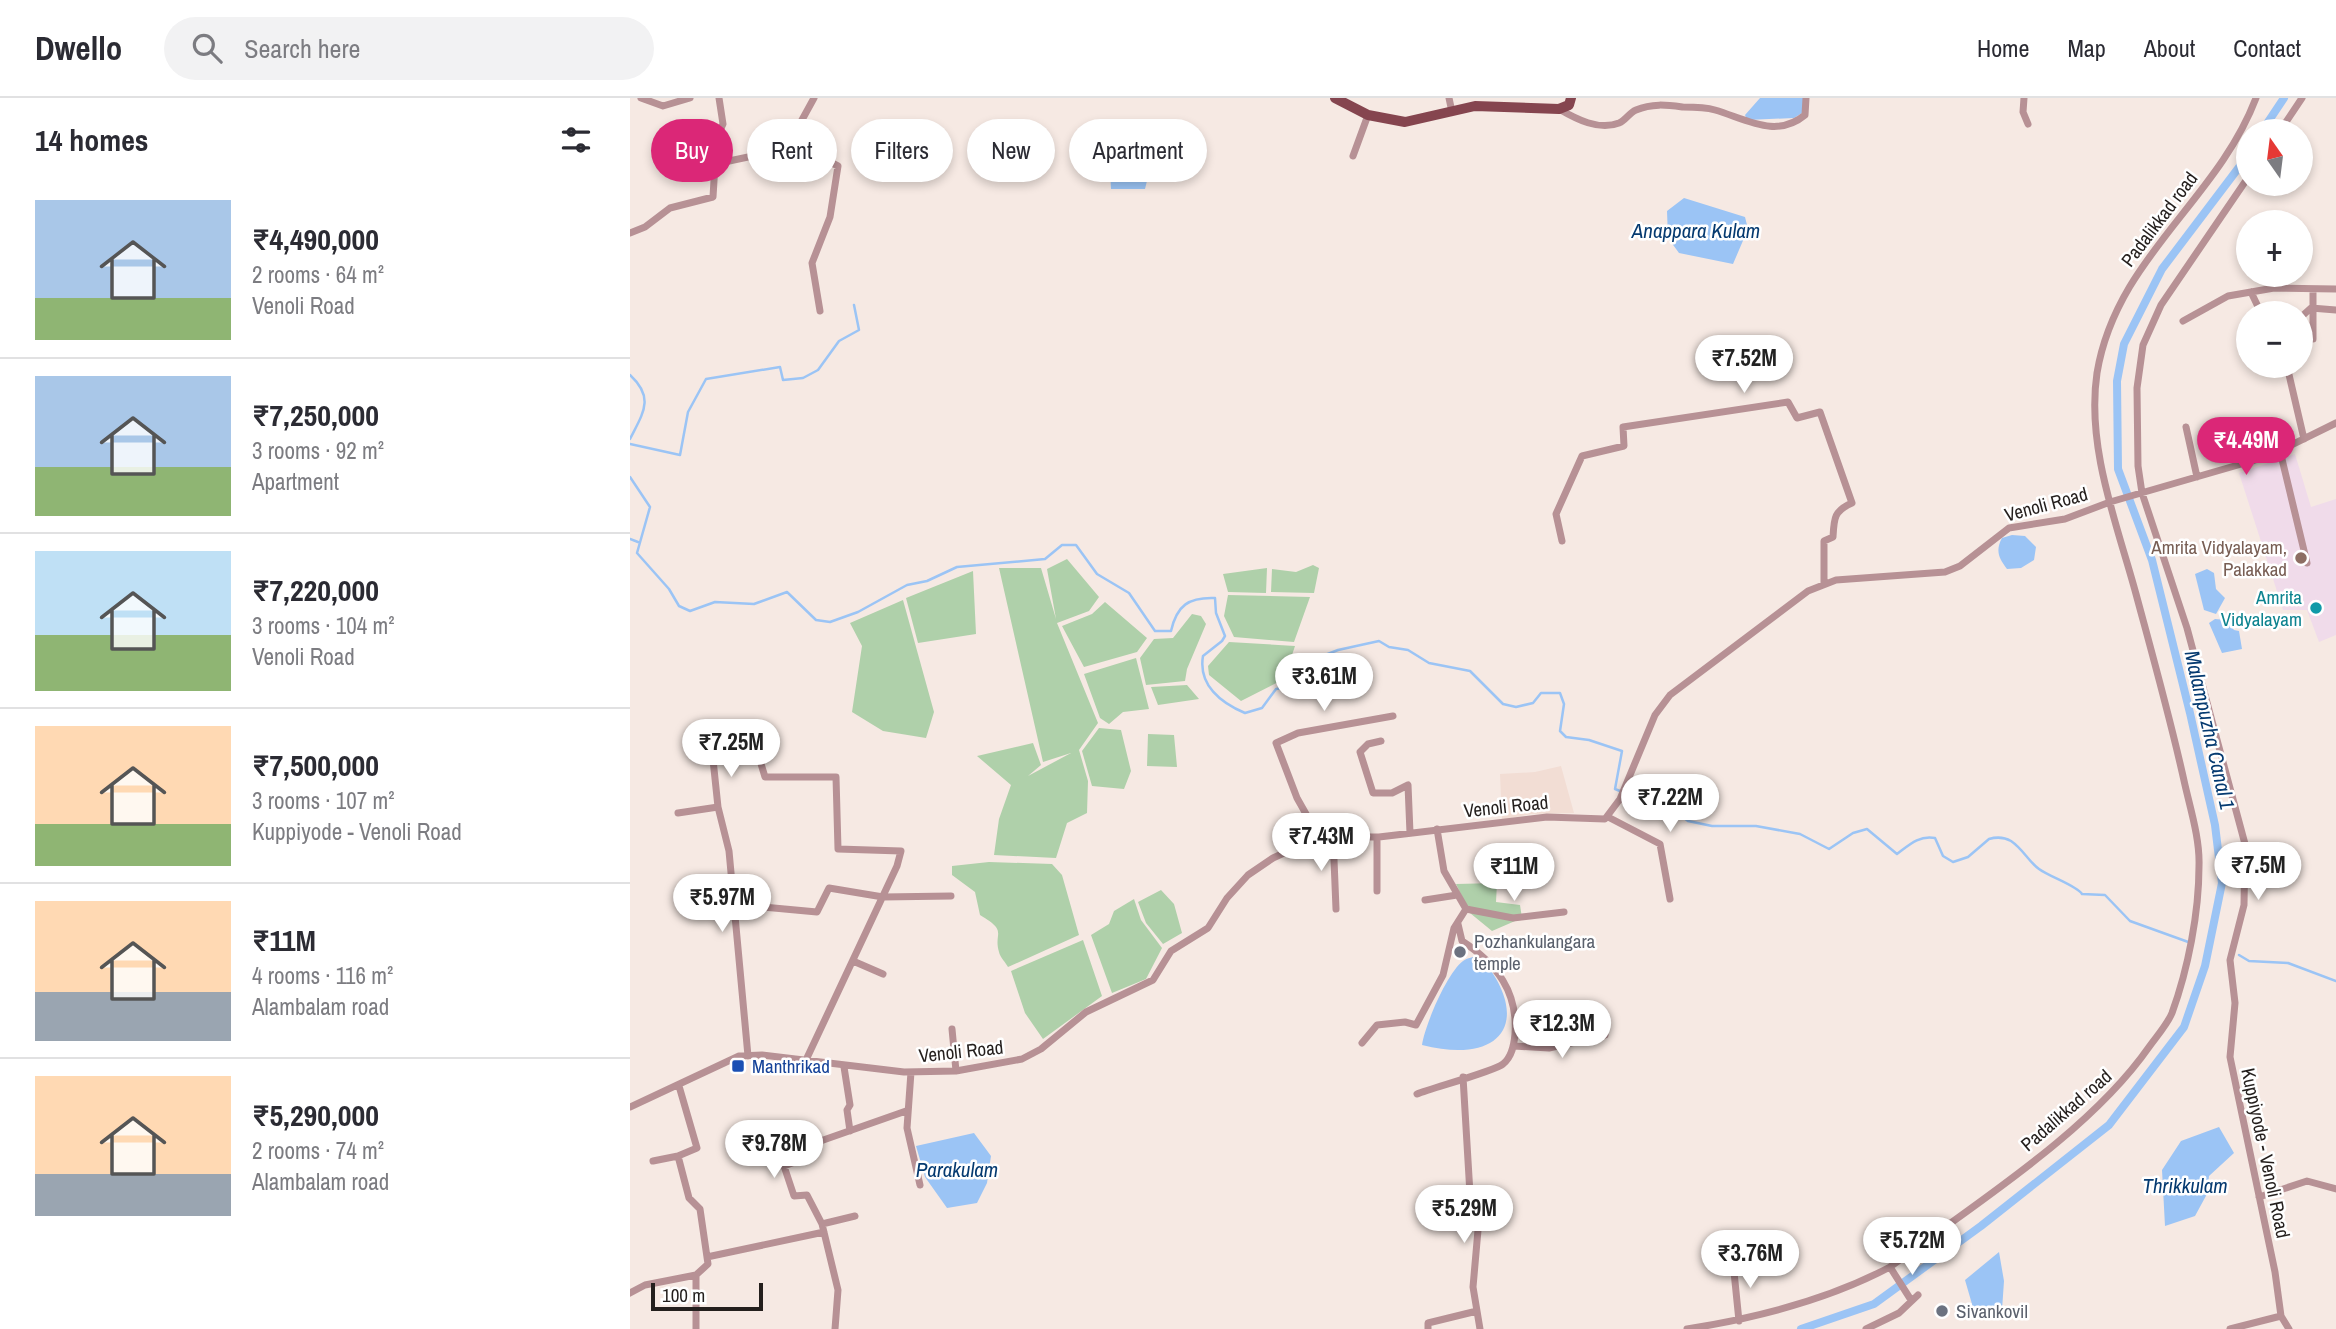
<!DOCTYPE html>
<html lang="en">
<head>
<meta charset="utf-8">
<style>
  body { margin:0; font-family:"Archivo Narrow",sans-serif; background:#f2f2f3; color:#2b2b33; height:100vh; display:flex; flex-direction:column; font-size:26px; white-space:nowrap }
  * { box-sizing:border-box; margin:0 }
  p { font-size:23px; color:#7c7c81 }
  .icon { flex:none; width:38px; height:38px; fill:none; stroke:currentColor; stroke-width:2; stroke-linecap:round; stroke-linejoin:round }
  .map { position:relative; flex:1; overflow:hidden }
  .side { display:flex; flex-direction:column; background:#fff; width:630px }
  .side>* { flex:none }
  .guide { position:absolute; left:21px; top:21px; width:665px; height:63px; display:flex; gap:14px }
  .needle { width:46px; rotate:346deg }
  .buttons { position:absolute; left:1606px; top:21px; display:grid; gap:14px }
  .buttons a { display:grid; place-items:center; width:77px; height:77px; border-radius:50%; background:#fff; box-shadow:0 4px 10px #0003; font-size:35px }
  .scale { position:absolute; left:21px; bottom:18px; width:112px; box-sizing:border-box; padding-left:7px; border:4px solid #241f1d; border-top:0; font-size:19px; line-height:24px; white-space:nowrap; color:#241f1d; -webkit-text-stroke:5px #fff; paint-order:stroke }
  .price { position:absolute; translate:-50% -60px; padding:0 16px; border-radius:24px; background:#fff; color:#222; font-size:23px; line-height:46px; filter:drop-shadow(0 2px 4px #0008) }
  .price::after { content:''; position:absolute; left:50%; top:42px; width:21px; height:16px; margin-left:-10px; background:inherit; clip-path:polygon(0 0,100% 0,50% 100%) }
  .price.on { background:#db2777; color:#fff }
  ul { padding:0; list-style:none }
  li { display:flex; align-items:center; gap:21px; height:175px; padding:0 35px }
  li+li { border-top:2px solid #e1e1e2 }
  li span { display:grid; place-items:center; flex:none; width:196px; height:140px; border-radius:0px; color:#555 }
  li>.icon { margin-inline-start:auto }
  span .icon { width:84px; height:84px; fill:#fffc; stroke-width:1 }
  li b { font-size:30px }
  h2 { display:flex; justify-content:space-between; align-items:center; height:84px; padding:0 35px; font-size:30px }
  .tag { padding:0 24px; border-radius:32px; background:#fff; box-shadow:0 4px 10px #0003; font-size:24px; line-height:63px }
  .tag.on { background:#db2777; color:#fff }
  header { display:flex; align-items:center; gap:42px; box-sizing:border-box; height:98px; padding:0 35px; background:#fff; border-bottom:2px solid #e1e1e2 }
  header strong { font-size:33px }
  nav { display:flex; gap:38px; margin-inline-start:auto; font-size:24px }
  .search { width:490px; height:63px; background:#f2f2f3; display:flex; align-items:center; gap:18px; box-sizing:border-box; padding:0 24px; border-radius:38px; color:#7c7c81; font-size:26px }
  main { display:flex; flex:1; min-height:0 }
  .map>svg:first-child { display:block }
</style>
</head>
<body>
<header>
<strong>Dwello</strong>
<div class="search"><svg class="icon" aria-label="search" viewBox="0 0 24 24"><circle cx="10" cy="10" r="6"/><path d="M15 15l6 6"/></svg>Search here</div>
<nav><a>Home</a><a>Map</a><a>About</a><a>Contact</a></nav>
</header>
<main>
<section class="side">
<h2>14 homes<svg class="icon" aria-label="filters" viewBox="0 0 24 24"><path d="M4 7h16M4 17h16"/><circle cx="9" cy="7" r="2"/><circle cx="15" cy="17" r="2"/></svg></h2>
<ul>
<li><span style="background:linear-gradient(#a9c7e8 70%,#8fb573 0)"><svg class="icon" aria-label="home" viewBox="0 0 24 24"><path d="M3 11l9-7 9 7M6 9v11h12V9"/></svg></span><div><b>₹4,490,000</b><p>2 rooms · 64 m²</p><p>Venoli Road</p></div></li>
<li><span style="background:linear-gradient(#a9c7e8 65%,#8fb573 0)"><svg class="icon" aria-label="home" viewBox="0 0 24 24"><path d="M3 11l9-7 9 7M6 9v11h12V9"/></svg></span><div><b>₹7,250,000</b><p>3 rooms · 92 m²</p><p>Apartment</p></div></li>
<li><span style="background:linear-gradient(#bfe0f5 60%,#8fb573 0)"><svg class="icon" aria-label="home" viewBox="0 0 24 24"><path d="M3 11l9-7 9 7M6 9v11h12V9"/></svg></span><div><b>₹7,220,000</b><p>3 rooms · 104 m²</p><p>Venoli Road</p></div></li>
<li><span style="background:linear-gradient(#ffd9b3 70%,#8fb573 0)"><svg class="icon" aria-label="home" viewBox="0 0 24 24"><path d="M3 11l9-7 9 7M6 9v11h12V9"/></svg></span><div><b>₹7,500,000</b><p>3 rooms · 107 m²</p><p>Kuppiyode - Venoli Road</p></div></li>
<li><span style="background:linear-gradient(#ffd9b3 65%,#9aa5b1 0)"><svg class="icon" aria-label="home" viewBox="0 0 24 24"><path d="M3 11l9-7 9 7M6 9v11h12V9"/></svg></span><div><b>₹11M</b><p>4 rooms · 116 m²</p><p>Alambalam road</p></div></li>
<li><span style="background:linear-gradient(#ffd9b3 70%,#9aa5b1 0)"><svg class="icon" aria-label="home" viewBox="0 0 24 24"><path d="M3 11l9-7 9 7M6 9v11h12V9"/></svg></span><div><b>₹5,290,000</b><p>2 rooms · 74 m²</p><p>Alambalam road</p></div></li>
</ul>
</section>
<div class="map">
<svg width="1706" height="1231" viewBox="0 0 1706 1231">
  <rect width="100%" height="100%" fill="#f6e9e3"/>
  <path fill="#f2ddd4" d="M931,668L944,715L901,716L872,722L870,676L905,674Z"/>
  <path fill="#f0dbea" d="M1665,356L1681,409L1706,401V537L1689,544L1677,512H1653L1609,375Z"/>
  <path fill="#afd0aa" d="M437,461L469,499L459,513L427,525L468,625L449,652L458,683L457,715L437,725L426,760L364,757L369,721L381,687L347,658L403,645L411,667L398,678L441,655L413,664L369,470H411L426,521L417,471Z
    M683,467L689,470L684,495L641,494L642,471L666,474Z
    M637,470L636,495L598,494L593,476Z
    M343,473L346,536L288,545L276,500Z
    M598,497L680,499L664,544L604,539L594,518Z
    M273,502L304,614L296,640L253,633L222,614L232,548L220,525Z
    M475,504L517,540L507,554L454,569L432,528L462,516Z
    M562,516L571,518L576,526L557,571L555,583L516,587L510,560L524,541L543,540Z
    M599,544L665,548L654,581L611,603L579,577L578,568Z
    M506,560L519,611L493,614L479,626L470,620L454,576Z
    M557,587L569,601L528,607L521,589Z
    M469,630L491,632L501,673L494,691L462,688L452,653Z
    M518,636L544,637L547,669L517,668Z
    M359,764L422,766L432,777L449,837L378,869C376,865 370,859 369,854C363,834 379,834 350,817L345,794L322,777V768Z
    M867,785L866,804L890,807L892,820L862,833L840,815L826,786Z
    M531,792L544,806L552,835L533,846L516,825L508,804Z
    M504,801L511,822L532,850L516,881L482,895L461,837L479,826L484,813Z
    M453,842L472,898L413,941L395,915L381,873Z"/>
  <path fill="#9bc4f5" d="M1130,0H1174L1177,12L1164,20L1117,22L1115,17Z
    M525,50L515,91H481L479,52Z
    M1054,100L1115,119L1118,131L1103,166L1049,155L1038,140L1037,113Z
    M1382,437L1395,438L1406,449L1404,462L1391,470L1377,471C1369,460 1365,453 1372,440Z
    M1577,471L1584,475L1586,491L1595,500L1586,516L1574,512L1565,476Z
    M1585,521L1596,522L1604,532L1609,533L1612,551L1592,555L1579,525Z
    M849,857C904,921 874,968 792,947C795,927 817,875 833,863C837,860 844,859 849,857Z
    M1589,1029L1604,1055L1579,1078L1577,1096L1565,1118L1535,1128L1532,1072L1551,1043Z
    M344,1035L361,1058L357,1085L347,1105L317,1110L295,1079L286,1048Z
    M1369,1154L1374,1183L1372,1212L1344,1213L1335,1182Z"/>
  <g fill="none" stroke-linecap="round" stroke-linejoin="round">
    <path stroke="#9bc4f5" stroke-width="2.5" d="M0,277C25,300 13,315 0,341
      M0,346L50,357L58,314L76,281L150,269L153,282L173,280L188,272L209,243L229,232L224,207
      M0,379L20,409L7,455L39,491L49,508L60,513L85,504L124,506L157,494L186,522L200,524L228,514L277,487L297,483L327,469L415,461L432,447H446L467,476L499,495L525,533H541C547,507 559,499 585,500L586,515L595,538L592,543L573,558C568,587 591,605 615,615L632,610L646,591L659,589L677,564L708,552L749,543L759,549L778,552L799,565L840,573L873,606L886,609L903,605L911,595H930L934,606L930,633L936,639L959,642L992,653L985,691L1032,710L1043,711L1058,723L1082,728H1126L1170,736L1199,751L1223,735L1237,731L1267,756C1279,747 1289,737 1305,740L1313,758L1323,764L1338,759L1359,741C1366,739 1374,739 1381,743C1393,751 1398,763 1409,771C1420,779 1447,788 1452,796L1475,797L1500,823L1561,845
      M0,441L8,444
      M1609,857L1619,863L1658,865L1706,883"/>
    <path stroke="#9bc4f5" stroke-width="8" d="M1632,33L1654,0
      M1171,1231L1244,1206L1351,1128L1479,1027L1554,929L1575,868L1592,785L1585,727L1560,615L1522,462L1488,371L1487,283L1494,246L1532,171L1619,56"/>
    <path stroke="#b79195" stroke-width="7" d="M11,0L33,8L60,0
      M819,0L822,14
      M1394,0L1393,14L1398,26
      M929,11C946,21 969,33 989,25C996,22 999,15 1006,12C1022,5 1037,7 1053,9C1064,9 1075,9 1085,12C1116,21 1146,41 1175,17L1176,0
      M1650,33L1672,0
      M160,44L208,68L200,119L182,165L190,213
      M723,58L738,17
      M85,66L84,45L93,26L89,0
      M1619,78L1531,207L1513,247L1507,290L1508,368L1512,395L1557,530L1615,746L1614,807L1600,862L1605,905L1600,959L1645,1174L1651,1218L1659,1231
      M0,135L15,129L40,110L83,99L85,66L156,51L184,0
      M1683,191V241
      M1621,194L1631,215
      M1671,219L1681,210L1706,212
      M1553,223L1598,198L1644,190L1706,191
      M1657,268L1674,341
      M1556,329L1567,379
      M1650,353L1677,465
      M932,443L926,416L952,358L994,348L993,329L1158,304L1167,320L1190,314L1222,405C1204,413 1204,420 1203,439L1194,443V486
      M751,643L738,646L730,654L743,695H762L778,687L780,735
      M48,715L88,709
      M978,719L1030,746L1040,801
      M703,737L706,811
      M689,739L667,700L646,645L668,635L763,618
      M747,793V739
      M795,802L827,797
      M104,811L133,809L187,814L199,790L253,799L321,798
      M836,811L883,820L934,814
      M223,863L253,876
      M322,931L326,973
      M732,945L747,927L775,924L786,927L813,877L824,830L836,811L814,773L807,731
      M884,948L919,950L975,937
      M118,958L99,753L88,709L82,652L125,646L135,679H206L208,751L271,753L267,768L176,962
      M214,969L220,1007L217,1012L220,1033
      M281,974L277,1030L290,1087
      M833,979L840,1096L851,1098L843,1189L850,1231
      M787,996C802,990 865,973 873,966C882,959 884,947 885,936C888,894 867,866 832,843L828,826
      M0,1009L109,958L132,957L274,974L326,973L392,961L411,951L456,914L523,882L541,853L578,830L597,800L618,777L643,760L689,739H749L917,719L975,721L990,701L1025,617L1040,597L1178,493L1206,482L1315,474L1330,468L1379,430L1435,421L1480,404L1639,358L1706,325
      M48,1058L67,1050L49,988
      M23,1063L48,1058L59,1100L70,1111L78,1166L66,1177
      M1629,1099L1677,1083L1706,1091
      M192,1126L225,1118
      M77,1159L194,1134
      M1103,1164L1109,1223
      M1260,1169L1281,1202
      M0,1195L15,1187L66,1177V1231
      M205,1231L208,1192L192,1126L177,1097L164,1098L154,1068L181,1058L182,1046L276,1013
      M798,1231V1225L847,1213
      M1057,1231C1126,1220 1198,1202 1260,1169C1344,1106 1459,1035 1519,949C1526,939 1537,927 1542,915C1558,871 1569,815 1569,768C1570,742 1561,713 1555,687C1541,623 1523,559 1506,496C1487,426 1456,349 1467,275C1486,160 1587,103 1626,0
      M1236,1231L1269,1215L1288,1197
      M1600,1231L1651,1218"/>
    <path stroke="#85454f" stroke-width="10" d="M705,0L738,17L775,24L845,8L929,11L939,7L941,0"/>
  </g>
  <circle fill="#8d6e63" stroke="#fff" stroke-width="2.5" cx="1671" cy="460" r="7"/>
  <circle fill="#0f9aa8" stroke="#fff" stroke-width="2.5" cx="1686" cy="510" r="7"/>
  <g fill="#6b7280" stroke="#fff" stroke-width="2.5">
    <circle cx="830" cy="854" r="7"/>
    <circle cx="1312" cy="1213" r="7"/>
  </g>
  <rect fill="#1a4fb4" stroke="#fff" stroke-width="2.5" x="101" y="961" width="14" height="14" rx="3.5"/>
  <g text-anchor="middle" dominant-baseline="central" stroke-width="5" stroke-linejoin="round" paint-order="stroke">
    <g font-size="19" fill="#241f1d" stroke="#fff">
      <text transform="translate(1529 121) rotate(-53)">Padalikkad road</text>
      <text transform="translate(1416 406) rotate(-15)">Venoli Road</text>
      <text transform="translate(876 708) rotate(-6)">Venoli Road</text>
      <text transform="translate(331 953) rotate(-6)">Venoli Road</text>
      <text transform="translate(1436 1012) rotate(-41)">Padalikkad road</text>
      <text transform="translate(1636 1055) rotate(78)">Kuppiyode - Venoli Road</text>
    </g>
    <g font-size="19" fill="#785e54" stroke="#fff" text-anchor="end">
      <text x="1657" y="449">Amrita Vidyalayam,<tspan x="1657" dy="22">Palakkad</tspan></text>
    </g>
    <g font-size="19" fill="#0d838f" stroke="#fff" text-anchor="end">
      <text x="1672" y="499">Amrita<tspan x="1672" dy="22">Vidyalayam</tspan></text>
    </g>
    <g font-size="19" fill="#5b616d" stroke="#fff" text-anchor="start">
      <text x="844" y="843">Pozhankulangara<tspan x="844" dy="22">temple</tspan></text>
      <text x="1326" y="1213">Sivankovil</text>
    </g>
    <g font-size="19" fill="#164399" stroke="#fff" text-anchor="start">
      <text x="122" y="968">Manthrikad</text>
    </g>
    <g font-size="21" font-style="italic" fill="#053a70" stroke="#fff">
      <text x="1066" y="132">Anappara Kulam</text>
      <text transform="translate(1580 632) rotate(77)">Malampuzha Canal 1</text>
      <text x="327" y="1071">Parakulam</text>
      <text x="1555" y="1087">Thrikkulam</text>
    </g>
  </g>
</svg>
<div class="buttons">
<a><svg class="needle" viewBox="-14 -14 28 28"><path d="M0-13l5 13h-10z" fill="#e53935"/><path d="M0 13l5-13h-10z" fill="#7c7c81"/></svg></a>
<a>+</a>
<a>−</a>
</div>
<div class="scale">100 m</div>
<b class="price" style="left:1114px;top:297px">₹7.52M</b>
<b class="price on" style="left:1616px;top:379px">₹4.49M</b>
<b class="price" style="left:694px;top:615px">₹3.61M</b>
<b class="price" style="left:101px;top:681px">₹7.25M</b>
<b class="price" style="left:1040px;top:736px">₹7.22M</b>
<b class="price" style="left:691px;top:775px">₹7.43M</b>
<b class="price" style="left:1628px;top:804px">₹7.5M</b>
<b class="price" style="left:884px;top:805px">₹11M</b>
<b class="price" style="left:92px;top:836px">₹5.97M</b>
<b class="price" style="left:932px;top:962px">₹12.3M</b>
<b class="price" style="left:144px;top:1082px">₹9.78M</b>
<b class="price" style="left:834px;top:1147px">₹5.29M</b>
<b class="price" style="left:1282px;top:1179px">₹5.72M</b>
<b class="price" style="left:1120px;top:1192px">₹3.76M</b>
<div class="guide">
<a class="tag on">Buy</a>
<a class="tag">Rent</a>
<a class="tag">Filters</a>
<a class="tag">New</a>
<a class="tag">Apartment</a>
</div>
</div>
</main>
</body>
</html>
